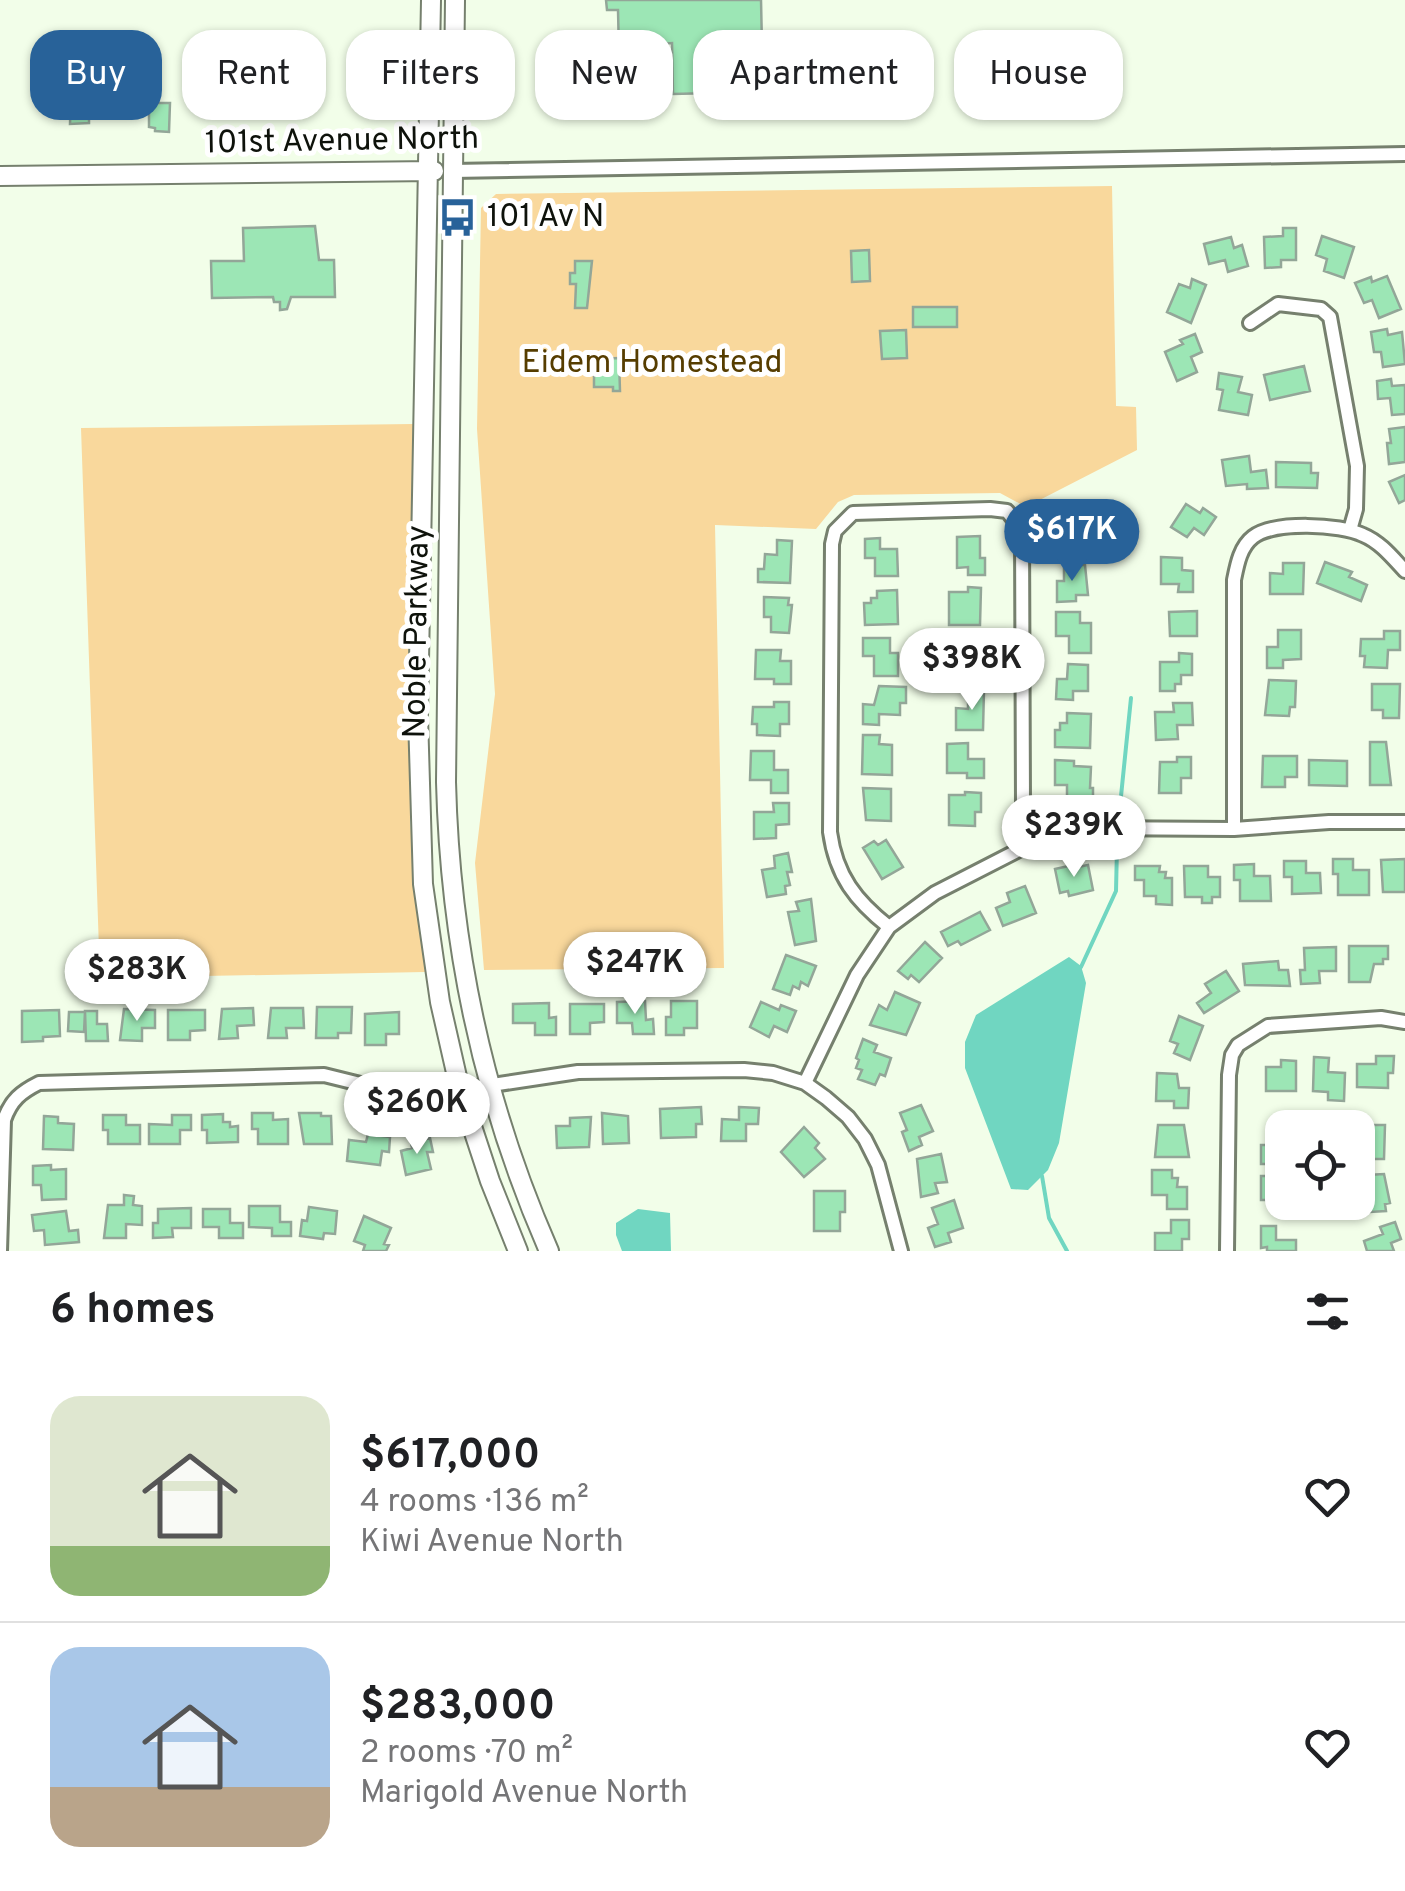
<!DOCTYPE html>
<html lang="en">
<head>
<meta charset="utf-8">
<style>
  body { margin:0; font-family:Overpass,sans-serif; background:#f2f2f2; color:#202124; height:100vh; display:flex; flex-direction:column; font-size:38px; white-space:nowrap }
  * { box-sizing:border-box; margin:0 }
  p { font-size:32px; color:#757577 }
  .icon { flex:none; width:55px; height:55px; fill:none; stroke:currentColor; stroke-width:2; stroke-linecap:round; stroke-linejoin:round }
  .map { position:relative; height:1251px; overflow:hidden }
  .details { display:flex; flex-direction:column; background:#fff; flex:1 }
  .details>* { flex:none }
  .top-card { position:absolute; left:30px; top:30px; width:1345px; height:90px; display:flex; gap:20px }
  .controls { position:absolute; left:1265px; top:1110px; display:grid; gap:20px }
  .controls a { display:grid; place-items:center; width:110px; height:110px; border-radius:20px; background:#fff; box-shadow:0 2px 8px #0004; font-size:50px }
  .price { position:absolute; translate:-50% -85px; padding:0 22px; border-radius:35px; background:#fff; color:#222; font-size:32px; line-height:65px; filter:drop-shadow(0 2px 5px #0008) }
  .price::after { content:''; position:absolute; left:50%; top:60px; width:30px; height:22px; margin-left:-15px; background:inherit; clip-path:polygon(0 0,100% 0,50% 100%) }
  .price.current { background:#286299; color:#fff }
  ul { padding:0; list-style:none }
  li { display:flex; align-items:center; gap:30px; height:250px; padding:0 50px }
  li+li { border-top:2px solid #e0e0e0 }
  li span { display:grid; place-items:center; flex:none; width:280px; height:200px; border-radius:30px; color:#555 }
  li>.icon { margin-inline-start:auto }
  span .icon { width:120px; height:120px; fill:#fffc; stroke-width:1 }
  li b { font-size:42px }
  h2 { display:flex; justify-content:space-between; align-items:center; height:120px; padding:0 50px; font-size:42px }
  .chip { padding:0 35px; border-radius:30px; background:#fff; box-shadow:0 2px 8px #0004; font-size:35px; line-height:90px }
  .chip.current { background:#286299; color:#fff }
  .map>svg:first-child { display:block }
</style>
</head>
<body>
<div class="map">
<svg width="1405" height="1251" viewBox="0 0 1405 1251">
  <rect width="100%" height="100%" fill="#f2fee9"/>
  <path fill="#f9d89c" d="M1112,186L1116,406L1136,407L1137,450L1026,507L1000,493L854,495L838,502L816,529L715,525L724,968L484,970L475,863L495,694L477,429L481,208L496,194Z
    M413,424L410,822L425,972L100,978L81,428Z"/>
  <path fill="#70d6c1" d="M1069,957L1081,966L1086,983L1059,1143L1048,1170L1028,1190L1011,1189L965,1068V1042L976,1015Z
    M638,1209L670,1213L671,1251H622L616,1235V1223Z"/>
  <g fill="none" stroke-linecap="round" stroke-linejoin="round">
    <path stroke="#70d6c1" stroke-width="4" d="M1120,806L1131,698
      M1081,967L1116,891L1117,847
      M1042,1176L1049,1218L1067,1251"/>
  </g>
  <path fill="#9ce6b5" stroke="#93a698" stroke-width="2.5" d="M606,0H761L763,92L723,93L722,43H712L713,93L673,94L672,43L661,44L662,95L620,96L618,10H607Z
    M296,56L297,75L276,76V84L256,85V58Z
    M195,77L227,78V95H234V110H213V100H195Z
    M109,93V112H89V123L70,124L71,94Z
    M149,103H170L169,132L155,131V128L149,127Z
    M315,226L319,260H334L335,297H291L287,309L280,310V302H274L273,297L212,298L211,261H244L243,228Z
    M1283,228H1296V260H1281V267L1265,268L1264,237L1283,236Z
    M1322,236L1354,247L1344,278L1324,271L1327,259L1316,255Z
    M1231,237L1234,248L1242,245L1248,266L1228,272L1225,260L1209,264L1204,244Z
    M869,250L870,281L852,282L851,251Z
    M575,261H592L587,308H575L576,284H570V273H575Z
    M1387,276L1401,309L1379,318L1372,300L1364,303L1355,283L1371,277L1372,282Z
    M1192,279L1206,285L1191,323L1167,312L1179,284L1190,288Z
    M913,307H957V327H913Z
    M1387,329L1388,335L1402,332L1405,364L1383,367L1381,352H1374L1371,332Z
    M906,330L907,358L882,359L880,331Z
    M1195,334L1202,352L1191,357L1197,372L1177,381L1165,352L1183,344L1180,340Z
    M619,358L620,391H613V387H594V359Z
    M1304,366L1310,391L1270,400L1264,375Z
    M1219,373L1242,377L1238,392L1252,395L1248,415L1219,410L1223,390L1217,389Z
    M1391,379L1392,386L1405,385V414L1392,415L1390,398L1378,399L1377,381Z
    M1405,427V462L1389,464L1387,443H1391L1389,429Z
    M1249,456L1251,472L1266,470L1268,488L1247,489V484L1226,486L1222,460Z
    M1276,462L1311,463V473H1318L1317,488L1276,487Z
    M1405,475V500L1399,503L1389,482Z
    M1186,504L1200,513L1203,508L1216,517L1204,535L1194,528L1187,537L1171,527Z
    M1069,508H1085V537H1078V550H1058V528H1062V516H1069Z
    M980,536V558H985V575H968V567L957,568V537Z
    M880,538V549H897L898,576H875V558H865V539Z
    M777,540L792,541L790,583L758,582V569H764L765,554L777,555Z
    M1161,557L1182,558V570L1193,571V592H1178L1179,584H1161Z
    M1325,562L1352,572L1349,577L1367,585L1361,601L1317,583Z
    M1283,563H1304L1303,594H1270V573L1283,574Z
    M1064,565H1085L1088,595H1076V601L1057,602V581H1064Z
    M968,587L981,588L980,625H949V592H968Z
    M897,590L898,624L865,625L864,603H871V598H877V591Z
    M764,597L789,598L788,605H792L789,633L771,632V617H764Z
    M1197,611V636H1170L1169,612Z
    M1056,612H1080V623H1091V653H1069V636H1056Z
    M1278,630H1301V659L1283,660V668H1267V647H1278Z
    M1384,631H1400V650H1388L1387,668L1364,667L1365,656H1360L1361,639H1384Z
    M863,638H890V653H898V676H874V656H863Z
    M952,638L976,639V656H984V678H967V667H952Z
    M756,650H781L780,661H791V684H774V679H755Z
    M1179,653L1192,654V675H1181V684H1175V691H1160V662H1179Z
    M1068,664L1088,665V691H1073V700L1056,699L1057,679H1067Z
    M1269,680L1296,681L1295,707H1290L1289,716L1265,715Z
    M1372,684H1400L1399,718H1383V710H1372Z
    M879,686L906,687V703H900V715L879,714V725L863,724V704L874,705Z
    M968,690H984L983,730H956V708L968,709Z
    M774,702H789V724H780V736L757,735V724H752L753,707H774Z
    M1173,703H1192L1193,725H1177L1178,739L1156,740L1155,712H1174Z
    M1067,713L1091,714L1090,748L1055,747V730H1060V723H1067Z
    M863,735H880L879,744L892,745V775L862,774Z
    M1370,742H1386L1391,785H1370Z
    M968,743V759H984V778H967V773H947V744Z
    M751,751H774V770H788V793H771V780H750Z
    M1263,756H1297V777H1285V787H1262Z
    M1177,757H1191V778H1181V793H1159L1160,762H1177Z
    M1055,760L1074,761V766L1091,767L1090,788H1093V798H1067V785H1055Z
    M1309,760L1347,761V786L1309,785Z
    M863,788L891,789V821L866,820Z
    M965,792L981,793V812H975V826L949,825V795H965Z
    M773,803H789V824L776,825V838L754,839V812H774Z
    M886,840L903,867L882,879L863,848L874,841L878,845Z
    M788,853L792,872H787L790,885L785,886L786,894L767,897L762,870L775,868L774,856Z
    M1333,859H1353V870H1369V895H1338V874H1333Z
    M1405,859V892H1383L1381,860Z
    M1284,861H1306V873H1320L1321,893L1292,894V877H1284Z
    M1254,864V876H1270L1271,901H1240V880H1234V865Z
    M1073,865V868L1088,865L1093,890L1069,896L1068,891L1060,893L1055,869Z
    M1135,866H1160L1159,872H1166L1165,878H1172V905L1156,904V896H1144V880H1135Z
    M1184,866H1208V877H1220V897H1212V903H1202V897H1185Z
    M1025,886L1036,913L1003,926L996,908L1010,902L1007,893Z
    M811,899L816,941L795,945L788,912L799,911L796,902Z
    M980,912L990,930L961,945L958,941L948,946L941,932Z
    M925,942L942,958L919,982L911,975L908,979L898,971Z
    M1349,946H1388V959H1383V964H1374L1370,982H1349Z
    M1336,947V971H1319L1320,983L1301,984L1300,970H1305L1304,948Z
    M786,955L816,966L808,986L801,982L799,989L793,986L790,995L773,989Z
    M1278,961L1279,970H1288L1290,986L1245,985L1243,964Z
    M1226,971L1239,991L1204,1013L1197,1003L1211,993L1205,984Z
    M895,992L920,1003L906,1035L870,1025L879,1005L887,1010Z
    M645,1001L646,1020L653,1019L654,1034H633L632,1023H617V1002Z
    M671,1001H697V1028H684V1035H666V1017H671Z
    M761,1002L779,1010L781,1005L796,1011L787,1032L774,1026L769,1037L750,1027Z
    M549,1003V1018L556,1017V1035H535V1023H513V1004Z
    M570,1004H604V1022L590,1023V1034H570Z
    M317,1007H352L351,1033H338V1038H316Z
    M253,1008L254,1025L237,1026L238,1038L219,1039L222,1009Z
    M271,1008H303L304,1028H286L287,1038H268Z
    M124,1009L155,1010V1028H142V1041L120,1040Z
    M59,1010L60,1036L43,1037V1041L22,1042V1011Z
    M168,1010H205V1030L190,1031V1040H168Z
    M85,1011H97V1024H107L108,1041H86Z
    M69,1012H85L84,1032L68,1031Z
    M399,1012V1034H386V1045H365V1014Z
    M1179,1016L1203,1026L1190,1060L1174,1053L1178,1044L1170,1041Z
    M863,1039L877,1045L874,1052L891,1058L885,1076L880,1074L875,1085L858,1079L862,1070L856,1068L859,1060L856,1058Z
    M1376,1056H1394L1393,1073H1388V1088L1357,1087V1064H1376Z
    M1314,1057L1329,1058L1328,1072L1345,1073L1344,1101L1328,1100V1092L1313,1091Z
    M1281,1060L1296,1061V1091H1266V1067H1281Z
    M1157,1073L1177,1074L1179,1088H1189L1188,1108H1174V1101H1156Z
    M921,1105L933,1131L919,1137L922,1145L909,1151L902,1132L907,1130L900,1113Z
    M701,1107L702,1124H696V1137L661,1138L660,1109Z
    M739,1107L759,1108L758,1124H746V1141H721L722,1119L739,1120Z
    M252,1113H273V1120L288,1119V1144H258V1129H252Z
    M299,1113H321V1116H331L332,1144H304Z
    M602,1113L628,1116L629,1143L603,1144Z
    M223,1114V1122H230V1127L238,1126V1142L207,1143V1130H202V1115Z
    M103,1115H126V1125H140V1144H108V1130H103Z
    M172,1115H191V1130H180V1144H149V1124L172,1125Z
    M44,1116L58,1117V1123L74,1124L73,1150L43,1149Z
    M591,1117L589,1147L557,1148L556,1126H570V1118Z
    M1158,1125H1184L1189,1157H1155Z
    M1372,1125H1385L1384,1159H1358V1133L1372,1134Z
    M804,1127L819,1143L815,1148L825,1159L804,1177L781,1152Z
    M1274,1127H1301L1282,1128V1164H1261V1145H1274Z
    M368,1134L390,1137L389,1152L382,1151L380,1165L347,1161L349,1140L366,1142Z
    M430,1138L433,1152H427L431,1169L406,1175L401,1151L412,1148L411,1143Z
    M941,1154L947,1182L935,1183L938,1193L921,1197L917,1159Z
    M51,1165V1170L66,1169V1199L42,1200L41,1185H33V1166Z
    M1152,1170H1172V1178H1178L1177,1187H1187V1209H1167V1195H1152Z
    M1384,1174L1390,1203L1385,1204L1386,1211L1370,1212L1367,1175Z
    M1261,1176H1282V1202H1297V1215L1278,1214V1207H1272V1200H1261Z
    M814,1191H845V1212H840V1231H814Z
    M124,1195L134,1196L133,1205L142,1206V1225L126,1224V1238H104L108,1205H124Z
    M954,1200L963,1228L948,1233L951,1242L935,1247L928,1228L938,1224L932,1208Z
    M249,1206H280V1222H291V1236H272V1228L249,1227Z
    M309,1207L337,1211L335,1234L324,1233L323,1239L300,1236L302,1220L307,1221Z
    M191,1208V1228H172L173,1237L153,1238V1223H158V1209Z
    M203,1209H230V1223H243V1238H219V1227H203Z
    M66,1211L69,1231L78,1230L79,1242L45,1245L44,1230L34,1231L32,1215Z
    M364,1216L391,1228L384,1244L389,1245L386,1251H363L365,1245L354,1241Z
    M1171,1220H1189V1239H1182V1251H1155V1233H1171Z
    M1395,1222L1401,1239L1391,1243L1394,1251H1367L1364,1241L1383,1234L1380,1227Z
    M1261,1226H1276V1240H1296V1251H1267V1247L1261,1248Z"/>
  <g fill="none" stroke-linecap="round" stroke-linejoin="round">
    <defs>
      <path id="street" d="M452,171L1405,154
        M1250,323L1278,304L1321,309L1330,317L1357,466L1356,509L1350,530
        M1234,829V580C1237,565 1240,547 1253,537C1274,521 1340,524 1363,535C1380,542 1392,557 1405,571
        M889,927C856,901 836,876 830,832L832,544L835,531L853,513L990,509L1007,511L1022,530L1023,806L1027,825L1035,840
        M805,1083L857,975L889,927L935,893L1054,832L1080,828L1234,829L1329,822H1405
        M0,1251L4,1120C11,1100 21,1092 39,1083L324,1075L413,1097L578,1072L744,1070L773,1073L805,1083L826,1098L848,1117L865,1139L878,1165L901,1251
        M1227,1251L1229,1075L1232,1055L1238,1045L1268,1026L1381,1018L1405,1022"/>
      <path id="secondary" d="M431,0L418,716L423,884L440,1002L460,1090L490,1181L518,1251
        M455,0L446,782C450,945 483,1101 549,1251
        M0,176L434,171"/>
    </defs>
    <use href="#street" stroke="#76806e" stroke-width="18"/>
    <use href="#secondary" stroke="#76806e" stroke-width="22"/>
    <use href="#street" stroke="#fff" stroke-width="12"/>
    <use href="#secondary" stroke="#fff" stroke-width="18"/>
  </g>
  <defs>
    <symbol id="bus-bare" viewBox="-9 -9 18 18"><path d="M-5-6H5V4H4V6H2V4H-2V6H-4V4H-5ZM-3.5-4V0h7V-4ZM-3.5 1.2v1.5H-2V1.2ZM2 1.2v1.5H3.5V1.2Z" fill="#286299" stroke="#fff" stroke-width="2.5" paint-order="stroke"/></symbol>
  </defs>
  <g fill-rule="evenodd">
    <use href="#bus-bare" x="430" y="190" width="55" height="55"/>
  </g>
  <g text-anchor="middle" dominant-baseline="central" stroke-width="10" stroke-linejoin="round" paint-order="stroke">
    <g font-size="32" fill="#0e120b" stroke="#fff">
      <text transform="translate(342 142) rotate(-1)">101st Avenue North</text>
      <text transform="translate(418 632) rotate(-89)">Noble Parkway</text>
    </g>
    <g font-size="32" fill="#0e120b" stroke="#fff" text-anchor="start">
      <text x="487" y="218">101 Av N</text>
    </g>
    <g font-size="32" fill="#563d00" stroke="#fff">
      <text x="652" y="364">Eidem Homestead</text>
    </g>
  </g>
</svg>
<div class="controls">
<a><svg class="icon" aria-label="locate" viewBox="0 0 24 24"><circle cx="12" cy="12" r="6"/><path d="M12 2v4M12 18v4M2 12h4M18 12h4"/></svg></a>
</div>
<b class="price current" style="left:1072px;top:584px">$617K</b>
<b class="price" style="left:972px;top:713px">$398K</b>
<b class="price" style="left:1074px;top:880px">$239K</b>
<b class="price" style="left:635px;top:1017px">$247K</b>
<b class="price" style="left:137px;top:1024px">$283K</b>
<b class="price" style="left:417px;top:1157px">$260K</b>
<div class="top-card">
<a class="chip current">Buy</a>
<a class="chip">Rent</a>
<a class="chip">Filters</a>
<a class="chip">New</a>
<a class="chip">Apartment</a>
<a class="chip">House</a>
</div>
</div>
<section class="details">
<h2>6 homes<svg class="icon" aria-label="filters" viewBox="0 0 24 24"><path d="M4 7h16M4 17h16"/><circle cx="9" cy="7" r="2"/><circle cx="15" cy="17" r="2"/></svg></h2>
<ul>
<li><span style="background:linear-gradient(#dfe7d0 75%,#8fb573 0)"><svg class="icon" aria-label="home" viewBox="0 0 24 24"><path d="M3 11l9-7 9 7M6 9v11h12V9"/></svg></span><div><b>$617,000</b><p>4 rooms · 136 m²</p><p>Kiwi Avenue North</p></div><svg class="icon" aria-label="heart" viewBox="0 0 24 24"><path d="M12 20l-8-8c-3-5 5-10 8-4 3-6 11-1 8 4z"/></svg></li>
<li><span style="background:linear-gradient(#a9c7e8 70%,#b9a48a 0)"><svg class="icon" aria-label="home" viewBox="0 0 24 24"><path d="M3 11l9-7 9 7M6 9v11h12V9"/></svg></span><div><b>$283,000</b><p>2 rooms · 70 m²</p><p>Marigold Avenue North</p></div><svg class="icon" aria-label="heart" viewBox="0 0 24 24"><path d="M12 20l-8-8c-3-5 5-10 8-4 3-6 11-1 8 4z"/></svg></li>
</ul>
</section>
</body>
</html>
